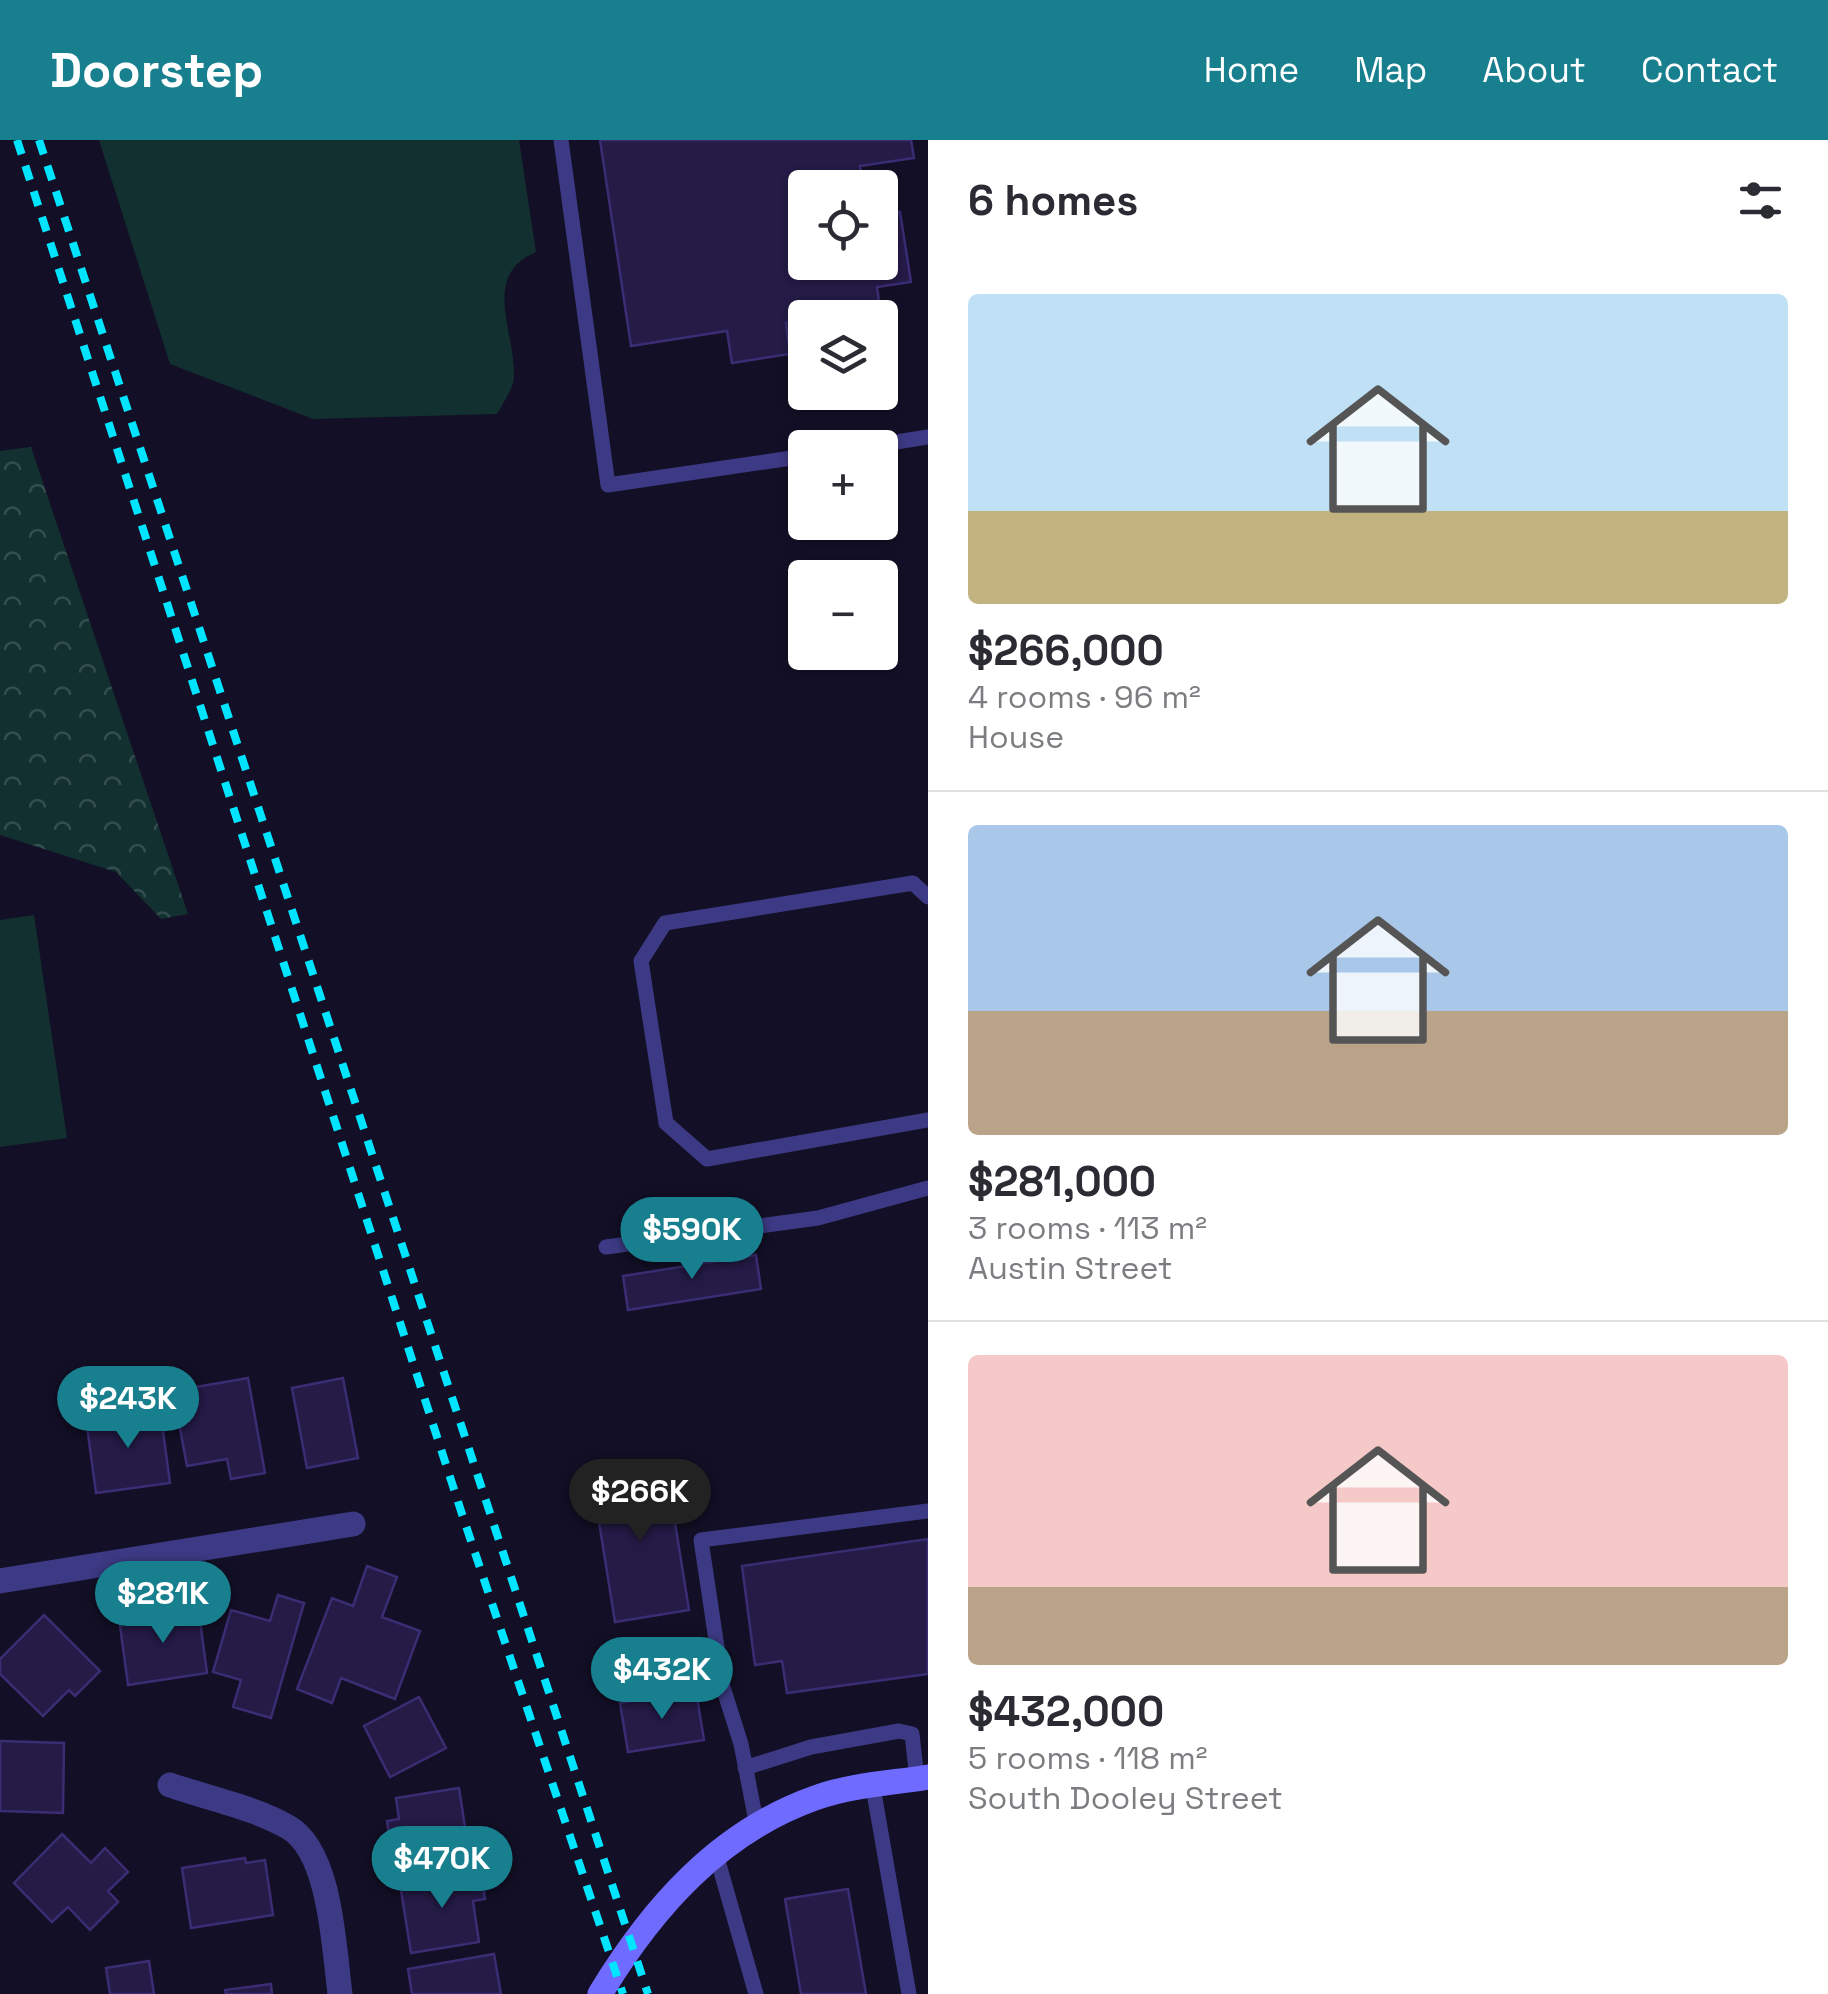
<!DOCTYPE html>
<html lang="en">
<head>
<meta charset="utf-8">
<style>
  body { margin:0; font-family:"Space Grotesk",sans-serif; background:#f2f2f3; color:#2b2b33; height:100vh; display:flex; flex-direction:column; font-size:38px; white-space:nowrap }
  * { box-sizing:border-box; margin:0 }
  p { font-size:32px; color:#7c7c81 }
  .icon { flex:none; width:55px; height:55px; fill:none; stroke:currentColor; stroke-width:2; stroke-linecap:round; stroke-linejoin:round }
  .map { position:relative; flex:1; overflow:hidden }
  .details { display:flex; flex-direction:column; background:#fff; width:900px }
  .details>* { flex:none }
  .controls { position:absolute; left:788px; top:30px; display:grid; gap:20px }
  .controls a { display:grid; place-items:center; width:110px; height:110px; border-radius:10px; background:#fff; box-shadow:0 2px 8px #0004; font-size:50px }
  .price { position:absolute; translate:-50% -85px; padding:0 22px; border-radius:35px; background:#187f8f; color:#fff; font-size:32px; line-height:65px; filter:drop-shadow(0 2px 5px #0008) }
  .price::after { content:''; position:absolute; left:50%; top:60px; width:30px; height:22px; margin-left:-15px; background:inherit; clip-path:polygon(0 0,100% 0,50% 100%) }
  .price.on { background:#222; color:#fff }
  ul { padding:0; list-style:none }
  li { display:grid; align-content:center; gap:20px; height:530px; padding:0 40px }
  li+li { border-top:2px solid #e1e1e2 }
  li span { display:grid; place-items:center; height:310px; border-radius:10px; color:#555 }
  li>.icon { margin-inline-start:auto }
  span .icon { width:180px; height:180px; fill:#fffc; stroke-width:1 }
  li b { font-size:42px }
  h2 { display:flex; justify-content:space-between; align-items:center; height:120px; padding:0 40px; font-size:42px }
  header { display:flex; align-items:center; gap:60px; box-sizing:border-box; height:140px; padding:0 50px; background:#187f8f; color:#fff }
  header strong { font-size:48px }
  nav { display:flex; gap:55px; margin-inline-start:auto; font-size:35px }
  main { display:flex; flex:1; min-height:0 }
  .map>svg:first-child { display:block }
</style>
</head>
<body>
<header>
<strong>Doorstep</strong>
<nav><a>Home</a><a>Map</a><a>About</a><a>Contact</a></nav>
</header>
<main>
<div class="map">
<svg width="928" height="1854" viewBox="0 0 928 1854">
  <defs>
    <pattern id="park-crowns" width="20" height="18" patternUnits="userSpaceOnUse" patternTransform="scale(2.5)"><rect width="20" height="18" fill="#12302f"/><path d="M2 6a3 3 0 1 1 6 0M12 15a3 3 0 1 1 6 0" fill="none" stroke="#344d4e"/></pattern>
  </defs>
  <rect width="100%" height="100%" fill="#130f26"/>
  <path fill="url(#park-crowns)" d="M31,307L188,774L161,779L116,732L0,695V311Z"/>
  <path fill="#12302f" d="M99,0H519L536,112C480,136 516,192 514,238C513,249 503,263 497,274L313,279L170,224Z
    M34,775L67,998L0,1007V780Z"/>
  <path fill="#241b47" stroke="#3b2d73" stroke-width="2.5" d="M600,0H911L914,18L860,26L863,48H805V122H880V75L900,72L911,142L877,147L880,169L786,183L790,214L732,223L727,191L631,206Z
    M756,1115L761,1149L628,1170L623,1136Z
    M248,1238L265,1333L231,1339L227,1319L187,1326L173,1251Z
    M343,1238L358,1318L307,1328L292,1248Z
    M160,1269L170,1343L96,1353L86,1279Z
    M666,1327L689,1470L615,1482L592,1338Z
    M928,1399V1534L787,1553L782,1521L755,1525L742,1426Z
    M367,1426L397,1437L382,1477L420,1491L395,1559L341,1538L332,1563L297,1549L332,1458L353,1466Z
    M278,1455L304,1463L271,1578L233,1567L241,1540L213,1532L231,1470L270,1481Z
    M198,1466L207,1533L128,1545L119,1478Z
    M44,1475L100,1531L75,1556L69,1550L43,1576L0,1534V1519Z
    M696,1551L704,1600L628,1612L620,1563Z
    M419,1557L446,1608L390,1637L364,1586Z
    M0,1601L64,1603L63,1673L0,1671Z
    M459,1648L469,1713L394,1725L387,1681L399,1679L396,1658Z
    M62,1694L91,1723L105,1708L128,1732L108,1751L118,1762L90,1790L68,1767L52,1782L14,1743Z
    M245,1718L246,1723L265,1720L273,1775L191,1788L182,1728Z
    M481,1731L485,1759L473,1761L479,1802L411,1813L400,1744Z
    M848,1749L866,1854H801L785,1759Z
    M494,1814L501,1854H412L408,1829Z
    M149,1821L154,1854H110L106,1828Z
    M271,1844L272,1854H226L225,1850Z"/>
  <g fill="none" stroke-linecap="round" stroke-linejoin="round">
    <path stroke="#3d3a85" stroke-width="15" d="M561,0L608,345L805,316
      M859,308L928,297
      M928,757L913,743L665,783L641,821L666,983L707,1019L928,980
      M606,1107L818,1078L928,1048
      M745,1628L811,1607L899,1591L912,1594L917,1639
      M873,1647L909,1854
      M756,1681L741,1604L723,1547L701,1400L928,1371
      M716,1714L756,1854"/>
    <path stroke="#3d3a85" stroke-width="25" d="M0,1441L353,1384
      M170,1645C207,1658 253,1667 288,1687C331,1711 334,1809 340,1854"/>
    <path stroke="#6f6bff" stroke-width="25" d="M600,1854C652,1768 719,1692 815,1658C850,1645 892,1643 928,1637"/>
    <path stroke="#00e5ff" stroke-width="8" stroke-dasharray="15 12" stroke-linecap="butt" d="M17,0L462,1374L623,1854
      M39,0L648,1854"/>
  </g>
</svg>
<div class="controls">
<a><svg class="icon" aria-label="locate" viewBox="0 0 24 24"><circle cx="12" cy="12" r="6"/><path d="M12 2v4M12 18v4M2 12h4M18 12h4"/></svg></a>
<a><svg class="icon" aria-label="layers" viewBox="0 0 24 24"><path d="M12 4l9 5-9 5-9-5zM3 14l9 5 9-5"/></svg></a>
<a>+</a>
<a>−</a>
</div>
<b class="price" style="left:692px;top:1142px">$590K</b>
<b class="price" style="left:128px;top:1311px">$243K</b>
<b class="price on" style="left:640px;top:1404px">$266K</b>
<b class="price" style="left:163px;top:1506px">$281K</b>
<b class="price" style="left:662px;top:1582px">$432K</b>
<b class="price" style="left:442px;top:1771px">$470K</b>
</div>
<section class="details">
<h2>6 homes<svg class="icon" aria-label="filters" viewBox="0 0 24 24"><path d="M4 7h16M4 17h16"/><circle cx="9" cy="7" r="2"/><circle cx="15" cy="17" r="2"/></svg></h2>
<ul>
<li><span style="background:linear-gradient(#bfe0f5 70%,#c2b280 0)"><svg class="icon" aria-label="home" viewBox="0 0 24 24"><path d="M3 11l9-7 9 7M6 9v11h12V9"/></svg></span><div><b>$266,000</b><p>4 rooms · 96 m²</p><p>House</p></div></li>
<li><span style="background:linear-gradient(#a9c7e8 60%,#b9a48a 0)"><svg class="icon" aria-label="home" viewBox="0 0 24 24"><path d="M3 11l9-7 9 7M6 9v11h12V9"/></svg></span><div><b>$281,000</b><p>3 rooms · 113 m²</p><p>Austin Street</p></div></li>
<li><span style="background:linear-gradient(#f6c9c9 75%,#b9a48a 0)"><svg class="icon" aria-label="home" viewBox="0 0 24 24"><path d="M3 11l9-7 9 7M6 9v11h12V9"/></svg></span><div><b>$432,000</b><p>5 rooms · 118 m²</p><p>South Dooley Street</p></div></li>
</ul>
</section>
</main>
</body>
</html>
